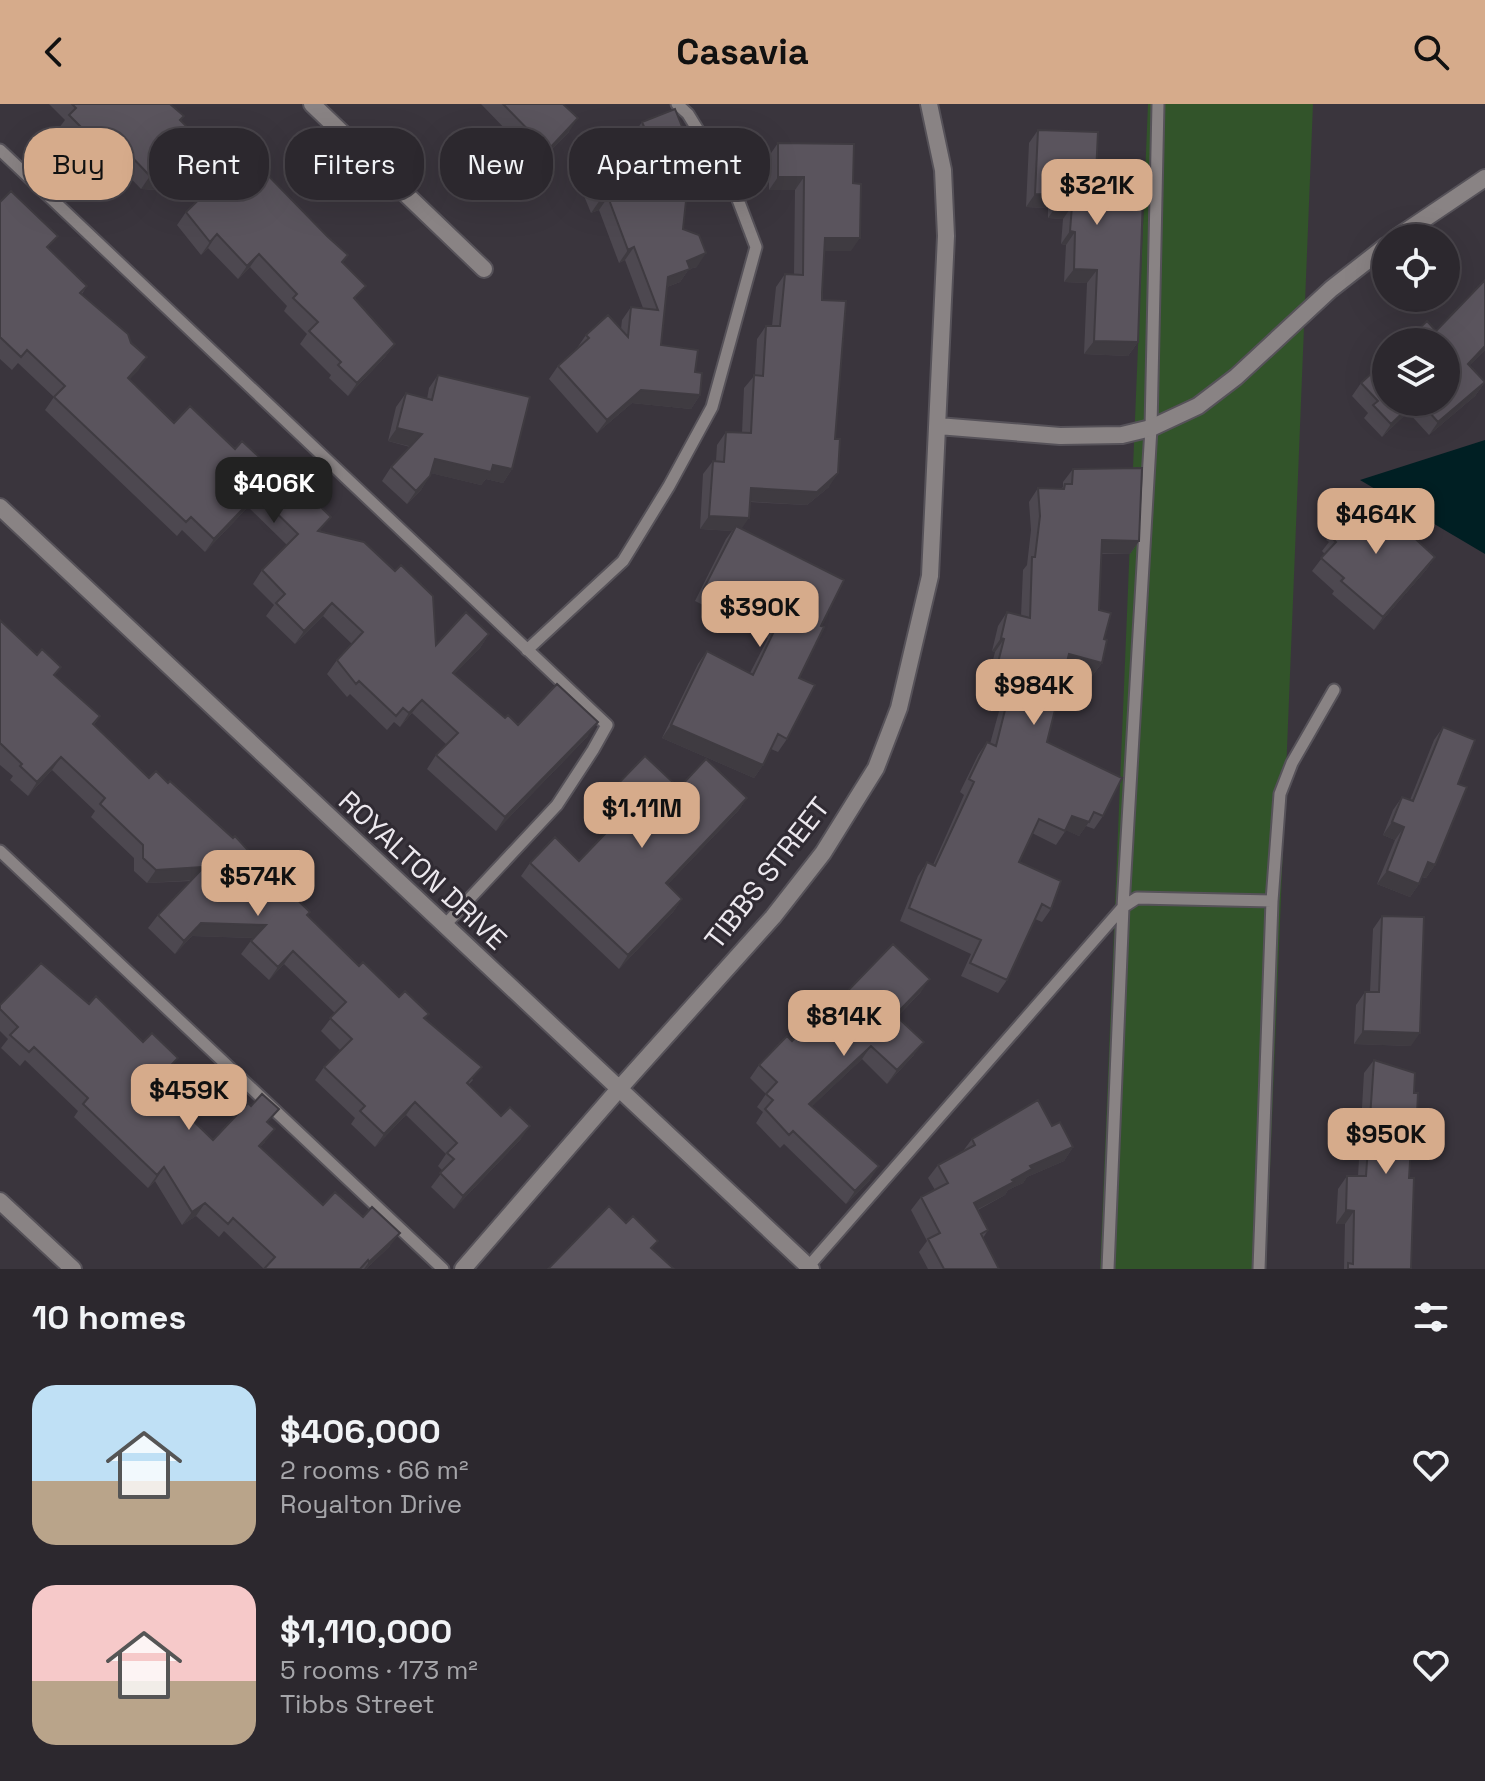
<!DOCTYPE html>
<html lang="en">
<head>
<meta charset="utf-8">
<style>
  body { margin:0; font-family:"Space Grotesk",sans-serif; background:#343036; color:#f1f3f6; height:100vh; display:flex; flex-direction:column; font-size:30px; white-space:nowrap }
  * { box-sizing:border-box; margin:0 }
  p { font-size:26px; color:#a6a6aa }
  .icon { flex:none; width:44px; height:44px; fill:none; stroke:currentColor; stroke-width:2; stroke-linecap:round; stroke-linejoin:round }
  .map { position:relative; height:1165px; overflow:hidden }
  .drawer { display:flex; flex-direction:column; background:#2c282e; flex:1 }
  .drawer>* { flex:none }
  .top-card { position:absolute; left:24px; top:24px; width:800px; height:72px; display:flex; gap:16px }
  .fabs { position:absolute; left:1372px; top:120px; display:grid; gap:16px }
  .fabs a { display:grid; place-items:center; width:88px; height:88px; border-radius:50%; background:#2c282e; box-shadow:0 8px 32px #0002,0 0 0 2px #48444a; font-size:40px }
  .price { position:absolute; translate:-50% -68px; padding:0 18px; border-radius:16px; background:#d6ab8b; color:#111; font-size:26px; line-height:52px; filter:drop-shadow(0 2px 4px #0008) }
  .price::after { content:''; position:absolute; left:50%; top:48px; width:24px; height:18px; margin-left:-12px; background:inherit; clip-path:polygon(0 0,100% 0,50% 100%) }
  .price.current { background:#222; color:#fff }
  ul { padding:0; list-style:none }
  li { display:flex; align-items:center; gap:24px; height:200px; padding:0 32px }
  li span { display:grid; place-items:center; flex:none; width:224px; height:160px; border-radius:24px; color:#555 }
  li>.icon { margin-inline-start:auto }
  span .icon { width:96px; height:96px; fill:#fffc; stroke-width:1 }
  li b { font-size:34px }
  h2 { display:flex; justify-content:space-between; align-items:center; height:96px; padding:0 32px; font-size:34px }
  .tag { padding:0 28px; border-radius:32px; background:#2c282e; box-shadow:0 8px 32px #0002,0 0 0 2px #48444a; font-size:28px; line-height:72px }
  .tag.current { background:#d6ab8b; color:#111 }
  header { display:flex; justify-content:space-between; align-items:center; height:104px; padding:0 32px; background:#d6ab8b; color:#111; font-size:36px; font-weight:700 }
  .map>svg:first-child { display:block }
</style>
</head>
<body>
<header><svg class="icon" aria-label="back" viewBox="0 0 24 24"><path d="M15 5l-7 7 7 7"/></svg>Casavia<svg class="icon" aria-label="search" viewBox="0 0 24 24"><circle cx="10" cy="10" r="6"/><path d="M15 15l6 6"/></svg></header>
<div class="map">
<svg width="1485" height="1165" viewBox="0 0 1485 1165">
  <rect width="100%" height="100%" fill="#3a353d"/>
  <path fill="#32542a" d="M1148,0H1313L1266,1165H1100Z"/>
  <path fill="#001f23" d="M1485,336V450L1360,376Z"/>
  <g fill="none" stroke-linecap="round" stroke-linejoin="round">
    <defs>
      <path id="service" d="M0,46L607,621L593,646L557,701L444,822
        M527,546L623,457L669,382L712,303L756,143L734,85L688,10L677,0
        M0,747L443,1165
        M808,1163L1123,803L1151,324L1158,0
        M1108,1165L1123,803L1137,794L1272,797
        M1259,1165L1272,797L1280,690L1292,659L1334,586"/>
      <path id="minor" d="M312,0L484,165
        M1396,134L1485,74
        M938,322L1060,332L1122,331L1151,324L1198,302L1236,273L1331,185L1386,142
        M0,403L811,1165
        M0,1097L73,1165
        M463,1165L618,986L773,813L823,749L876,664L899,604L930,472L946,132L943,66L929,0"/>
    </defs>
    <use href="#service" stroke="#565259" stroke-width="15"/>
    <use href="#minor" stroke="#565259" stroke-width="20"/>
    <use href="#service" stroke="#898384" stroke-width="11"/>
    <use href="#minor" stroke="#898384" stroke-width="16"/>
  </g>
  <path fill="#4d4850" d="M49,0H170L184,12L181,16L189,35L224,71L343,159L356,196L395,240L385,253L348,292L329,274L331,271L300,240L307,230L284,207L287,202L250,163L238,175L208,144L201,151L177,121L186,108L205,89L141,85L118,61L102,77L72,48L77,41L59,24L65,16Z
    M481,0H563L569,28L538,59Z
    M642,18L685,38L692,72L682,87L683,125L697,163L689,165L680,178L667,183L661,241L695,268L700,291L691,305L632,299L597,329L549,275L558,262L577,244L586,231L621,225L622,216L631,203L643,204L625,156L619,159L599,106L591,109L580,82L590,69L640,49L633,31Z
    M1038,26L1096,71L1115,91L1138,238L1128,252L1084,250L1087,179L1064,178L1066,141L1061,140L1063,115L1048,114V104L1026,103L1029,39Z
    M778,39L854,40L851,147H824L822,189L829,383L807,401L750,398L741,425L821,522L799,574L787,635L778,648L771,645L763,661L754,674L662,634L698,560L707,547L750,569L768,534L695,497L726,435L732,427L700,425L703,370L713,357H716L717,341L726,328L742,329L744,284L755,271L757,235L766,222H772L776,183L785,170H794L795,86H769V52Z
    M0,98L87,182L82,190L147,253L129,276L174,319L321,427L436,541L489,530L480,544L454,570L505,614L518,621L588,632L496,727L427,665L436,651L447,641L412,609L400,623L394,618L387,626L350,590L347,593L327,570L337,556L352,540L323,512L295,540L266,512L274,501L253,480L262,466L287,441L248,403L205,448L182,426L177,432L45,306L54,293L18,259L12,266L0,255Z
    M1485,176V246L1469,262L1485,278L1475,292L1429,331L1408,308L1382,333L1364,314L1368,309L1352,292L1361,279L1386,298H1446L1436,227Z
    M438,271L512,365L503,379L486,375L481,381L431,369L421,386L407,400L382,377L391,363L410,343L388,337L396,303L406,289L427,295L429,284Z
    M1073,365L1139,437L1130,450H1101L1099,506L1104,535L1102,559L1092,572L1065,565L1047,638L1103,712L1094,725L1086,722L1079,732L1066,726L1056,741L1032,729L1019,758L1051,805L1042,818L1035,815L1007,876L998,889L961,872L971,850L900,817L918,772L927,758L933,761L964,691L960,688L978,651L987,638L990,640L1001,600L983,595L995,548L992,547L998,522L1007,508L1021,512L1023,466L1027,461L1031,426L1029,398L1038,384L1061,385L1063,383V378Z
    M1336,423L1435,453L1426,466L1374,526L1332,490L1334,487L1312,467L1325,450L1322,447L1329,438L1326,436Z
    M0,516L55,572L100,612L94,621L149,674L307,812L359,862L399,893L429,910L425,915L473,976L468,981L521,1035L454,1105L431,1083L443,1067L438,1062L446,1050L406,1011L375,1043L351,1020L355,1014L315,976L324,963L340,946L321,927L335,909L284,860L269,876L241,850L253,834L192,832L175,850L148,824L158,811L191,777L147,779L134,767V754L91,713L95,707L52,666L28,692L10,676L13,672L0,661Z
    M1443,623L1458,680L1435,761L1426,774L1422,773L1419,780L1410,793L1377,780L1395,736L1383,731L1393,706L1402,693L1410,696L1434,636Z
    M679,684L747,694L738,707L667,781L682,795L673,808L619,865L521,772L530,759L579,757L617,717L601,702L610,688Z
    M1382,812L1411,942L1354,940L1356,901L1365,888H1370L1373,825Z
    M921,888L897,913L914,951L887,980L862,955L811,1003L870,1076L846,1100L784,1040L780,1044L756,1019L763,1008L757,1003L766,990L750,974L759,961L792,937L809,927Z
    M0,901L168,967L155,981L213,1036L269,1019L265,1038L260,1043L323,1101L390,1142L366,1165H264L224,1127L219,1133L196,1112L182,1121L155,1077L148,1084L74,1013L78,1007L25,956L20,962L1,944L8,935L0,927Z
    M1374,956L1412,1018L1409,1074L1411,1165H1344L1345,1120H1336L1338,1085L1347,1072H1358L1364,969Z
    M1052,1022L1073,1043L1064,1057L1027,1073L1023,1079L1008,1086L1005,1091L978,1106L988,1126L983,1134L999,1165H928L919,1148L927,1137L911,1106L921,1093L935,1086L928,1074L938,1061L963,1047L972,1035Z"/>
  <path fill="#3f3b41" d="M578,14L569,28L538,59L548,46Z
    M127,48L118,61L102,77L111,64Z
    M698,64L683,86L669,91L678,78L690,67Z
    M150,72L219,76L210,89L141,85Z
    M778,73H804L795,86H769Z
    M1035,90L1057,91L1048,104L1026,103Z
    M608,93L599,106L591,109L600,96Z
    M1057,101L1072,102L1063,115L1048,114Z
    M1070,127L1075,128L1066,141L1061,140Z
    M217,130L208,144L201,151L210,138Z
    M825,134H860L851,147H816Z
    M634,143L625,156L619,159L628,146Z
    M706,149L697,163L689,165L680,178L659,186L668,173L687,157Z
    M259,150L250,163L238,175L247,162Z
    M1074,165L1097,166L1087,179L1064,178Z
    M1094,237L1138,238L1128,252L1084,250Z
    M395,240L385,253L348,292L357,279Z
    M1485,242V246L1458,274L1468,260Z
    M147,253L138,267L118,287L128,274Z
    M1485,278L1475,292L1429,331L1438,318Z
    M641,286L700,291L691,305L632,299L597,329L607,316Z
    M1414,298H1415L1408,308L1382,333L1391,320Z
    M397,324L422,330L413,343L388,337Z
    M435,355L493,361L512,365L503,379L486,375L481,381L426,368Z
    M838,369L829,383L807,401L742,397L751,384Z
    M430,372L421,386L407,400L416,387Z
    M257,390L248,403L205,448L214,435Z
    M709,412L749,414L740,427L736,422L732,427L700,425Z
    M1102,436L1139,437L1130,450L1093,449Z
    M1435,453L1426,466L1374,526L1383,513Z
    M332,499L323,512L295,540L304,527Z
    M489,530L480,544L443,582L453,569Z
    M1001,534L1004,535L995,548L992,547Z
    M1069,550L1102,559L1092,572L1060,564Z
    M992,582L1010,586L1001,600L983,595Z
    M422,596L412,609L400,623L409,609Z
    M598,618L588,632L496,727L505,713Z
    M671,621L763,661L754,674L662,634Z
    M61,653L52,666L28,692L37,678Z
    M747,694L738,707L656,793L666,779Z
    M1072,712L1089,718L1079,732L1063,725Z
    M1392,718L1404,723L1395,736L1383,731Z
    M1428,758L1435,761L1426,774L1419,771Z
    M204,763L195,776L147,779L156,766Z
    M1387,767L1419,780L1410,793L1377,780Z
    M682,795L673,808L619,865L628,851Z
    M201,819L266,821L256,834L192,832L175,850L184,837Z
    M293,847L284,860L269,876L278,863Z
    M930,875L921,888L886,924L895,911Z
    M1363,927L1420,929L1411,942L1354,940Z
    M924,938L914,951L887,980L897,966Z
    M871,942L862,955L800,1014L809,1000Z
    M178,954L168,967L144,993L154,979Z
    M415,998L406,1011L375,1043L384,1030Z
    M530,1022L521,1035L454,1105L463,1092Z
    M275,1025L265,1038L249,1055L259,1042Z
    M1073,1043L1064,1057L1027,1073L1023,1079L1008,1086L1005,1091L965,1112L974,1099L1012,1076L1030,1062Z
    M879,1062L870,1076L846,1100L855,1087Z
    M164,1063L155,1077L148,1084L157,1071Z
    M205,1099L196,1112L182,1121L192,1108Z
    M1346,1106L1354,1107L1345,1120H1336Z
    M400,1129L390,1142L366,1165H364L369,1158Z"/>
  <path fill="#5a545d" stroke="#3f3b41" stroke-width="2" d="M72,0H170L184,12L180,16L193,29L188,35L224,71L247,50L328,133L348,151L342,158L366,182L354,194L395,240L357,279L338,261L341,258L309,227L318,218L293,194L297,190L259,150L247,162L217,130L210,138L186,108L219,76L150,72L127,48L111,64L81,35L87,29L69,11L76,4Z
    M503,0H563L578,14L548,46Z
    M675,5L687,35L682,38H688L698,64L690,67L693,73L678,78L686,97L683,125L699,131L706,149L687,157L690,165L668,173L661,241L698,246L695,268L702,269L700,291L641,286L607,316L558,262L589,234L586,231L608,211L628,233L631,203L658,206L634,143L628,146L608,93L600,96L590,69L653,44L642,18Z
    M1038,26L1098,28L1096,71L1116,72L1115,91L1143,92L1138,238L1094,237L1097,166L1074,165L1075,128L1070,127L1072,102L1057,101V91L1035,90Z
    M778,39L854,40L853,79L861,80L860,134H825L822,189V196L846,197L835,335H840L838,369L817,388L751,384L749,414L709,412L713,357L724,358L726,328L751,329L754,271L763,272L766,222H780L785,170L803,171L804,73H778Z
    M11,87L58,132L47,143L87,182L80,189L128,230L131,239L147,253L128,274L174,319L190,302L235,345L242,337L288,380L292,375L331,413L318,427L364,438L395,467L401,461L433,492L436,541L466,508L489,530L453,569L505,614L508,611L518,621L557,580L598,618L505,713L436,651L458,629L422,596L409,609L403,604L396,612L359,577L356,580L337,556L363,528L332,499L304,527L276,499L285,490L262,466L298,430L257,390L214,435L191,413L186,418L54,293L65,282L27,246L21,253L0,233V98Z
    M1485,176V242L1468,260L1485,278L1438,318L1420,298H1446V238H1405L1427,217L1436,227Z
    M1386,256V298H1414L1391,320L1373,301L1378,297L1361,279Z
    M438,271L530,293L512,365L493,361L491,368L435,355L430,372L416,387L391,363L422,330L397,324L406,289L432,296Z
    M1142,364L1139,437L1102,436L1099,506L1111,509L1104,535L1107,536L1102,559L1069,550L1047,638L1122,674L1103,712L1094,708L1089,718L1072,712L1065,727L1039,715L1019,758L1061,777L1051,805L1042,800L1007,876L970,859L981,836L909,804L927,758L935,762L974,678L969,675L987,638L996,642L1010,586L992,582L1004,535L1001,534L1007,508L1030,514L1032,453H1035L1040,412L1038,384L1064,385L1065,380H1072L1073,365Z
    M1366,389L1435,453L1383,513L1341,477L1344,474L1321,454L1336,438L1332,434L1339,426L1336,423Z
    M736,422L844,476L821,522L824,523L799,574L815,581L787,635L778,630L763,661L671,621L707,547L753,571L777,521L704,484Z
    M0,516L37,551L42,545L61,563L54,571L100,612L93,620L149,674L156,667L168,679L170,677L233,734L235,732L266,766L310,808L307,811L359,862L363,858L399,893L405,887L429,910L424,914L482,963L467,979L501,1012L510,1003L530,1022L463,1092L440,1069L454,1055L447,1049L457,1039L415,998L384,1030L360,1007L365,1002L324,963L352,935L330,914L346,898L293,847L278,863L251,837L266,821L201,819L184,837L158,811L204,763L156,766L143,754V741L100,700L105,694L61,653L37,678L20,662L22,660L0,639Z
    M1443,623L1475,636L1458,680L1467,683L1435,761L1428,758L1419,780L1387,767L1404,723L1392,718L1402,693L1413,697Z
    M645,652L679,684L706,655L747,694L666,779L682,795L628,851L530,759L555,733L579,757L628,706L610,688Z
    M1382,812L1424,813L1420,929L1363,927L1365,888H1379Z
    M893,840L930,875L895,911L924,938L897,966L871,942L809,1000L879,1062L855,1087L793,1027L789,1031L765,1005L773,996L766,990L777,978L759,961L787,932L792,937L805,923L809,927Z
    M41,859L89,900L96,892L143,938L152,929L178,954L154,979L213,1036L248,999L251,1002L262,990L279,1005L267,1018L275,1025L259,1042L323,1101L335,1088L363,1113L372,1103L400,1129L369,1158L368,1156L360,1165H264L275,1153L233,1114L228,1120L205,1099L192,1108L164,1063L157,1071L83,1000L88,994L34,943L29,948L10,931L18,923L0,905V901Z
    M1374,956L1415,969L1414,989H1418L1417,1011H1413L1409,1074H1414L1411,1165H1348V1159L1353,1160L1354,1107L1346,1106L1347,1072H1366Z
    M1038,996L1052,1022L1060,1018L1073,1043L1030,1062L1032,1065L1012,1076L1014,1078L974,1099L988,1126L981,1130L999,1165H944L928,1135L940,1129L921,1093L948,1079L938,1061L975,1041L972,1035Z
    M609,1102L626,1119L633,1112L658,1137L651,1144L674,1165H548Z"/>
  <g text-anchor="middle" dominant-baseline="central" stroke-width="6" stroke-linejoin="round" paint-order="stroke">
    <g font-size="28" fill="#ece8ee" stroke="#302b33">
      <text transform="translate(423 766) rotate(43)">ROYALTON DRIVE</text>
      <text transform="translate(767 769) rotate(-52)">TIBBS STREET</text>
    </g>
  </g>
</svg>
<div class="fabs">
<a><svg class="icon" aria-label="locate" viewBox="0 0 24 24"><circle cx="12" cy="12" r="6"/><path d="M12 2v4M12 18v4M2 12h4M18 12h4"/></svg></a>
<a><svg class="icon" aria-label="layers" viewBox="0 0 24 24"><path d="M12 4l9 5-9 5-9-5zM3 14l9 5 9-5"/></svg></a>
</div>
<b class="price" style="left:1097px;top:123px">$321K</b>
<b class="price current" style="left:274px;top:421px">$406K</b>
<b class="price" style="left:1376px;top:452px">$464K</b>
<b class="price" style="left:760px;top:545px">$390K</b>
<b class="price" style="left:1034px;top:623px">$984K</b>
<b class="price" style="left:642px;top:746px">$1.11M</b>
<b class="price" style="left:258px;top:814px">$574K</b>
<b class="price" style="left:844px;top:954px">$814K</b>
<b class="price" style="left:189px;top:1028px">$459K</b>
<b class="price" style="left:1386px;top:1072px">$950K</b>
<div class="top-card">
<a class="tag current">Buy</a>
<a class="tag">Rent</a>
<a class="tag">Filters</a>
<a class="tag">New</a>
<a class="tag">Apartment</a>
</div>
</div>
<section class="drawer">
<h2>10 homes<svg class="icon" aria-label="filters" viewBox="0 0 24 24"><path d="M4 7h16M4 17h16"/><circle cx="9" cy="7" r="2"/><circle cx="15" cy="17" r="2"/></svg></h2>
<ul>
<li><span style="background:linear-gradient(#bfe0f5 60%,#b9a48a 0)"><svg class="icon" aria-label="home" viewBox="0 0 24 24"><path d="M3 11l9-7 9 7M6 9v11h12V9"/></svg></span><div><b>$406,000</b><p>2 rooms · 66 m²</p><p>Royalton Drive</p></div><svg class="icon" aria-label="heart" viewBox="0 0 24 24"><path d="M12 20l-8-8c-3-5 5-10 8-4 3-6 11-1 8 4z"/></svg></li>
<li><span style="background:linear-gradient(#f6c9c9 60%,#b9a48a 0)"><svg class="icon" aria-label="home" viewBox="0 0 24 24"><path d="M3 11l9-7 9 7M6 9v11h12V9"/></svg></span><div><b>$1,110,000</b><p>5 rooms · 173 m²</p><p>Tibbs Street</p></div><svg class="icon" aria-label="heart" viewBox="0 0 24 24"><path d="M12 20l-8-8c-3-5 5-10 8-4 3-6 11-1 8 4z"/></svg></li>
</ul>
</section>
</body>
</html>
